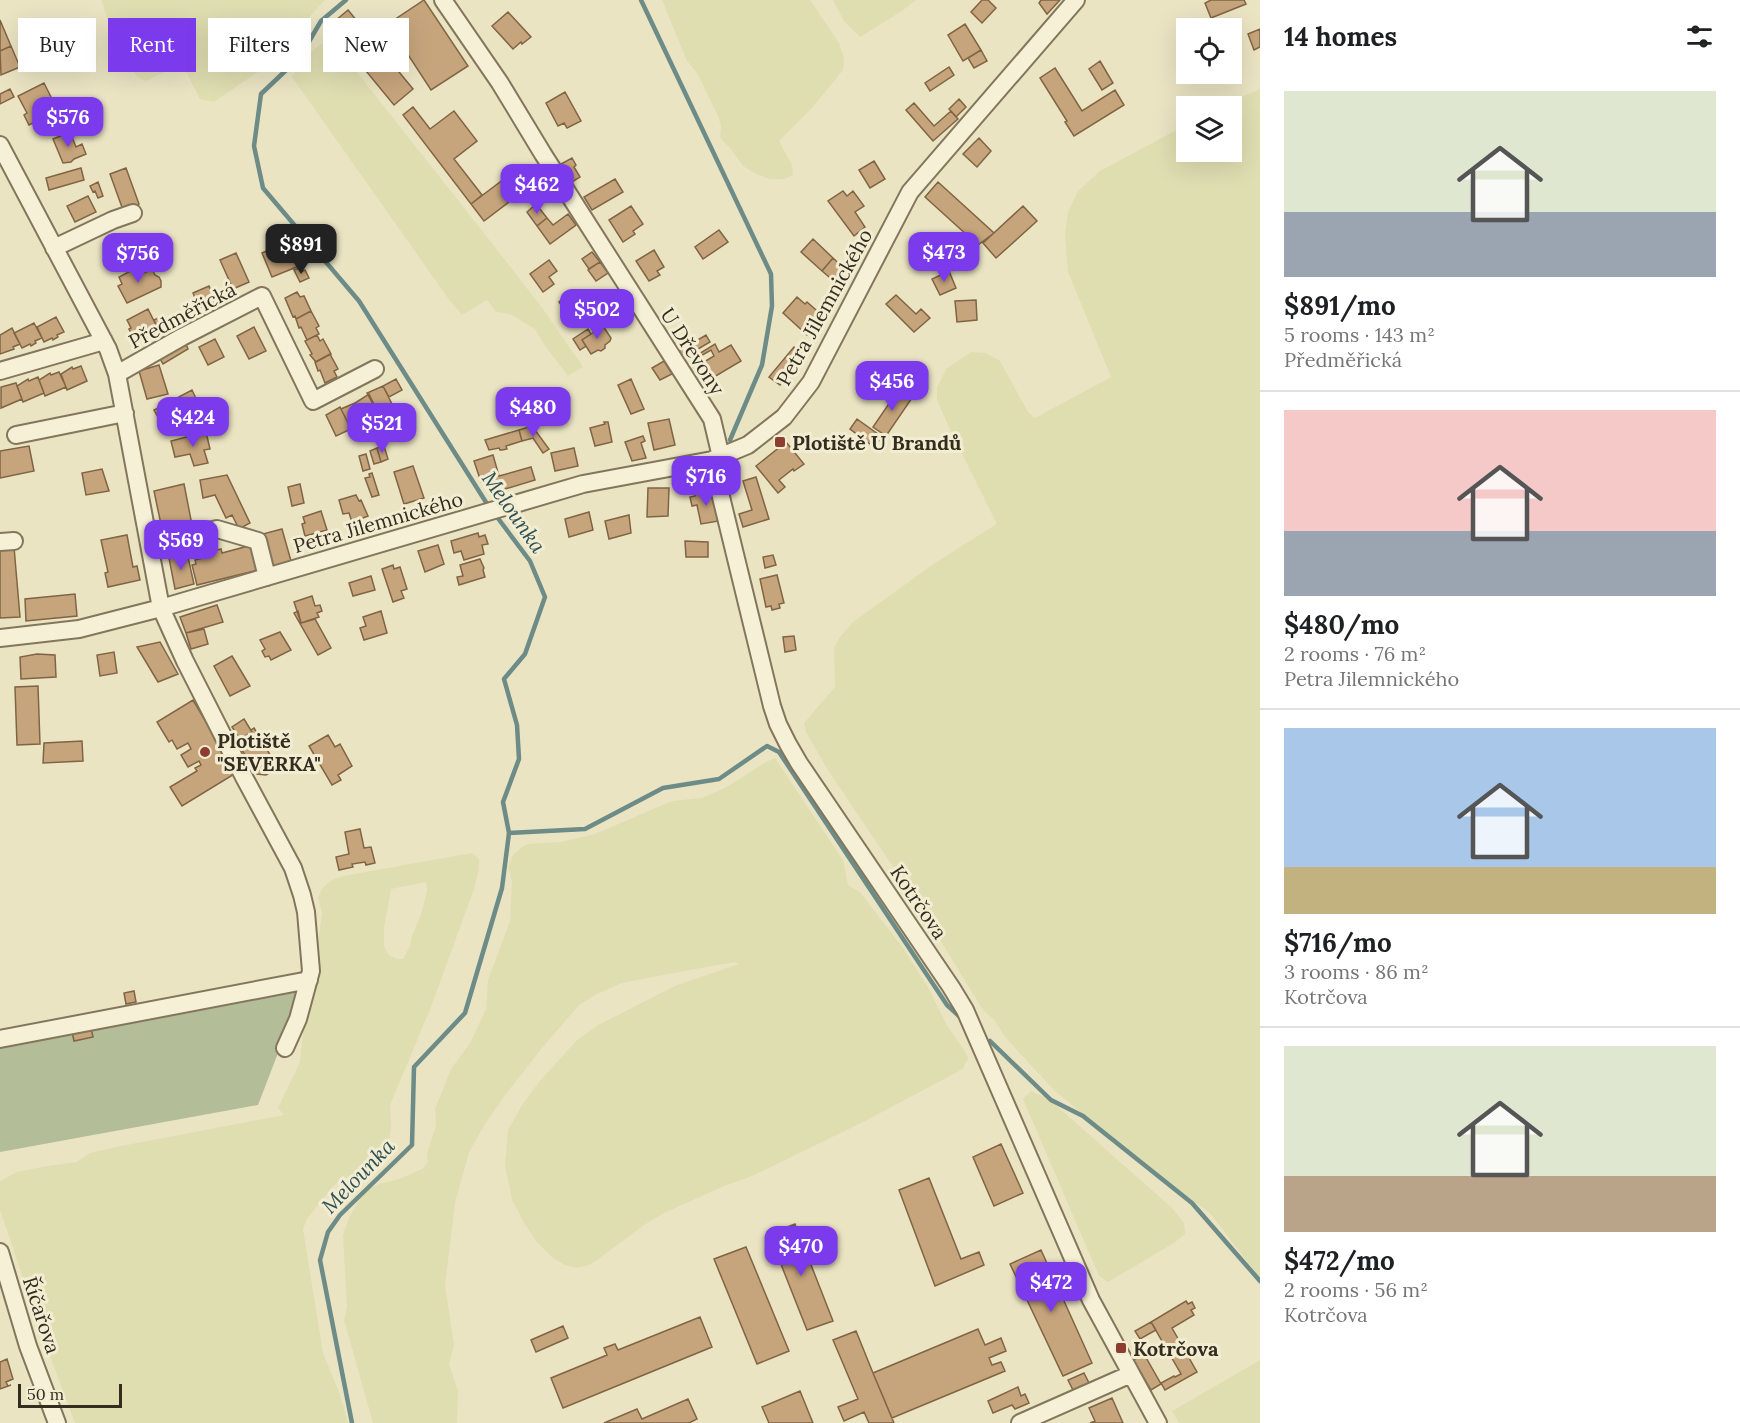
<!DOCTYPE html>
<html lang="en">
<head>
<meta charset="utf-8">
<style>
  body { margin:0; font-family:Lora,serif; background:#f2f2f2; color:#202124; height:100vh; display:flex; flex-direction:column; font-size:22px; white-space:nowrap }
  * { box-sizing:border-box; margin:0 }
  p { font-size:20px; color:#757577 }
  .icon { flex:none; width:33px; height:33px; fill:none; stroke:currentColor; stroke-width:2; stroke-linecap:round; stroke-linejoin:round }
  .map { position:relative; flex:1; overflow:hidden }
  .side { display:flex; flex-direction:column; background:#fff; width:480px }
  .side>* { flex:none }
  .top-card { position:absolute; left:18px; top:18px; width:570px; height:54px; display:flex; gap:12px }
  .tools { position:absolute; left:1176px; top:18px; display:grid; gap:12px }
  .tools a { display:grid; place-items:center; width:66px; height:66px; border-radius:0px; background:#fff; box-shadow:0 6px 24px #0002; font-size:30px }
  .scale { position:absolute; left:18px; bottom:15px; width:104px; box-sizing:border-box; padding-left:6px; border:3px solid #342c1e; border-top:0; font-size:16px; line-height:21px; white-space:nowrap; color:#342c1e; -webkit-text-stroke:4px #f2edd2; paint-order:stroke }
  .price { position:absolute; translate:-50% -51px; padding:0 14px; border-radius:12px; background:#7c3aed; color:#fff; font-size:20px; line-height:39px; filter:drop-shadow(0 2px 3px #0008) }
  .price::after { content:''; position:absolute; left:50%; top:36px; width:18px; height:14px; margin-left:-9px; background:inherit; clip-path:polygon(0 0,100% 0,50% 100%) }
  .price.selected { background:#222; color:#fff }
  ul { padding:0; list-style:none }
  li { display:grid; align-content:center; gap:12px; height:318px; padding:0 24px }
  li+li { border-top:2px solid #e0e0e0 }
  li span { display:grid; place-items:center; height:186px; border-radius:0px; color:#555 }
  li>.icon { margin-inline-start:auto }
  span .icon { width:108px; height:108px; fill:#fffc; stroke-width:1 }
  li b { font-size:26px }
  h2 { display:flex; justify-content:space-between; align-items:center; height:72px; padding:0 24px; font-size:26px }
  .pill { padding:0 21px; border-radius:0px; background:#fff; box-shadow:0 6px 24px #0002; font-size:21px; line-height:54px }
  .pill.selected { background:#7c3aed; color:#fff }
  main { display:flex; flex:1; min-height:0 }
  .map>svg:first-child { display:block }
</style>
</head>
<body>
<main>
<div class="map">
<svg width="1260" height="1423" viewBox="0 0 1260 1423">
  <rect width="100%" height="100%" fill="#eae4c3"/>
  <path fill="#dfdeb1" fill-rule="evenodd" d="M101,0H325L258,72L214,102L200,99L182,64L146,81L138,77L126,64L116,43Z
    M662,0H810L839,43L844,57L843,70L812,108L779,141L792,165L793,175L784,179H770L756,174L743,166L730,148L720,138L721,126L718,116L697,73L687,61Z
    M833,0H916L902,11L860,37L844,21Z
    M334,43L487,237L543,309L583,367L568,376L543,343L535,329L510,314L496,312L487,300L462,315L450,301L292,77L305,57L321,44Z
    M1260,89V1278L1210,1213L1135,1158L1054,1090L1005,1037L995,1021L983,1010L917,902L829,772L806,732L804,723L835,687L834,648L840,637L853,622L932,565L995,525L996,522L951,432L937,400V387L947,368L971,352L986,353L1000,361L1028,412L1035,418L1111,377L1068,272L1065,235L1068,212L1078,191L1100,171L1186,125V152H1232V106H1221Z
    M775,758L843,860L848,885L860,892L903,948L928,987L947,1026L963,1048L968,1058L963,1069L865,1121L752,1176L722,1187L664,1213L644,1225L597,1260L589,1265L576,1268L565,1265L553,1258L536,1241L526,1226L512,1200L505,1165L508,1130L522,1105L539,1082L576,1041L598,1025L677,985L739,964L736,962L695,969L622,983L597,994L579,1005L542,1048L506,1094L485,1124L469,1152L455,1203L445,1285L454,1345L449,1364L458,1391L457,1423H373L344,1320L347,1307L343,1235L349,1218L360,1199L370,1188L379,1184L399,1179L422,1169L428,1162L427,1154L436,1125L435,1109L451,1069L470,1043L486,1009L488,980L510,921L512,881L508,867L513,855L522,847L528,844L561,842L595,834L672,801L702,798L725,788L766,762Z
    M472,853L479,859V869L474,889L431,1007L390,1105L391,1126L389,1145L377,1160L334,1185L307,1219L303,1229L323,1353L339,1392L348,1423H75L48,1351L0,1210V1181L17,1172L42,1167L77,1162L90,1153L111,1148L284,1115L278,1108L300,1062L304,1022L310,1002L317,986L318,943L322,913L318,897L322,889L330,881L343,876ZM426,882L427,891L421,914L412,936L410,946L403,959H397L389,955L384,946V928L391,889Z
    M1031,1091L1049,1099L1172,1208L1184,1223L1185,1234L1174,1243L1108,1282L1099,1276L1023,1099Z
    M1260,1360V1423H1179L1172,1411Z"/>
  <path fill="#b3bd97" d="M303,988L258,1105L0,1152V1043Z"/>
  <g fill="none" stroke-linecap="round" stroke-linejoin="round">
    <path stroke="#6d8b87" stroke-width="4.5" d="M346,0L321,21L300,57L261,94L254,146L263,188L359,301L489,507
      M641,0L771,274L772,306L762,365L730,440
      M509,833L585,829L663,788L719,779L767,746L779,752L947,1005L960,1017
      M990,1041L1051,1100L1083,1116L1192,1203L1260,1281
      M352,1423L320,1260L328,1232L340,1215L412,1145L414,1067L465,1013L502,888L509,833L503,802L519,759L517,725L504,679L525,654L545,597L530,561L494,513"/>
  </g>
  <path fill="#c6a57c" stroke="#806443" stroke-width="1.5" d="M424,0L468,66L431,90L388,24Z
    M982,0H988L996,8L982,23L971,12Z
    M1041,0H1060L1047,14L1039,3Z
    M1211,0H1244L1246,4L1211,18L1205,3Z
    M348,10L413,89L394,105L329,26Z
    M508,12L531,37L522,44L521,42L513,49L492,26Z
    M0,20L11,46L0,51Z
    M965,24L981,50L963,61L948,35Z
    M1260,29V47L1254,50L1248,34Z
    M47,33L52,44L28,54L23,43Z
    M11,46L20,67L1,75L0,51Z
    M981,50L987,61L974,68L968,58Z
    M1100,61L1113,83L1102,90L1089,69Z
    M949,67L954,75L930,91L925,83Z
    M1055,68L1082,111L1115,90L1124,105L1074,136L1065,122L1067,121L1040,78Z
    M44,83L53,101L50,103L55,112L29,125L24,115L27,113L18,96Z
    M10,89L14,97L0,104V94Z
    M565,92L581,121L567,128L564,123L558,126L546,103Z
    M959,99L966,107L956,117L949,109Z
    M914,103L934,126L951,111L958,119L933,141L906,110Z
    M413,107L430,129L454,111L477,141L454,159L482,195L471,204L403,115Z
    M70,132L76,147L82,144L86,154L74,159L71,162L63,163L53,139Z
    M979,138L991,151L977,167L963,154Z
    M572,158L576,165L574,167L580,177L572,182L561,164Z
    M874,161L885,179L870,188L859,170Z
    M81,168L84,180L49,190L46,178Z
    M126,168L139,204L123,210L110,174Z
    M504,179L517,196L484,221L471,204Z
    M615,179L623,192L592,210L584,197Z
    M98,182L103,196L98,198L95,191L93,192L90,186Z
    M938,182L994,233L978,245L925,197Z
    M843,191L847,196L853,191L864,206L855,212L865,227L854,236L828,201Z
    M88,196L96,212L75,222L67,206Z
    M536,204L547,218L537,226L527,212Z
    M631,206L643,224L633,231L635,234L623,242L609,220Z
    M1023,206L1037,221L996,258L983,243Z
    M568,214L576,225L550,244L537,226L547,218L553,225Z
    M719,230L728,242L703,259L695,247Z
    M813,239L833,258L822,271L801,252Z
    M281,245L285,254L293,251L299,266L272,277L262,253Z
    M654,250L664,267L657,271L660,275L649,281L636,261Z
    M592,252L600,262L589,269L582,259Z
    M236,253L249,282L233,289L220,260Z
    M833,258L846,270L835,282L822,271Z
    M549,260L557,271L549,277L554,284L543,292L530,274Z
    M600,262L608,273L596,281L588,270Z
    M136,268L140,275L152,269L155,275L159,277L161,281V287L127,303L118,286L122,284L119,277Z
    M300,268L301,272L305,270L309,278L300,282L294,270Z
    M949,271L956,288L940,295L932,279Z
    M209,286L215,301L199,308L193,293Z
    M297,292L300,297L304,296L311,311L296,319L295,316L293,317L285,298Z
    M569,292L572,293L585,312L572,321L559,302L565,297L566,294Z
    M896,295L916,314L921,309L930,318L914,332L886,304Z
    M797,297L805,304L807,302L824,317L807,335L783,313Z
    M976,300L977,320L957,322L955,301Z
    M148,309L159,331L136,343L129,329L131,328L127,320Z
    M311,311L319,326L316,328L319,334L307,340L301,327L299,328L296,319Z
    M164,315L169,326L159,331L154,320Z
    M56,317L64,332L57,335L58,337L53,340L52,338L44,342L37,327Z
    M34,323L42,338L35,341L36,343L31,346L30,344L22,348L14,333Z
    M603,326L611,338L610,341L605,345V348L601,351L598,350L591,354L582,340Z
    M254,327L266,351L249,359L237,336Z
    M12,328L20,344L13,347L14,349L0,354V335Z
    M588,329L591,334L582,340L586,346L580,350L573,339Z
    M317,335L320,341L323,339L331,354L316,362L310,355L312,354L305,341Z
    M706,335L710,342L683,358L679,351Z
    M215,339L224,357L208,365L199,347Z
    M185,342L188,349L163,364L159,357Z
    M715,344L719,352L731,345L741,361L709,380L703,372L708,369L704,362L714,356L711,350L697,358L700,363L699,364L694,357Z
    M794,347L804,355L780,385L769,377Z
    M330,354L338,369L334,371L337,377L325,383L320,370L318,371L315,362Z
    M664,361L672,374L660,380L652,368Z
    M159,365L168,394L147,399L139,371Z
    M81,366L87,381L67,390L61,374L72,367L73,369Z
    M59,372L66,387L45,396L39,380L50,373L51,375Z
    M38,377L44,393L23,402L17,386L28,379L29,381Z
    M396,379L402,390L389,397L383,386Z
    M631,379L644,409L631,414L618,385Z
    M16,383L22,399L1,408V387Z
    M383,386L393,406L379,415L367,393Z
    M899,389L912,398L886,436L873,427Z
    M192,390L200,407L163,426L154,410Z
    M369,394L380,417L366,423L355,403Z
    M355,403L366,423L352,431L341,409Z
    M340,407L351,429L336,436L326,415Z
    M669,419L675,445L654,450L648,423Z
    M857,419L882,437L874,447L850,429Z
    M604,422H608L612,442L595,446L590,428L605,424Z
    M532,426L549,449L543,453L533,438L522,441L519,430Z
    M519,430L522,441L506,446L507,449L502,450H500L499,448L489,450L485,440Z
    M206,432L210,449L204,450L208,463L194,466L190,454L175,457L171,441Z
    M643,436L645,441L641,443L646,458L632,461L625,442Z
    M786,442L804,464L794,471L793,469L779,480L785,487L778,493L756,466Z
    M29,446L34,471L0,478V451Z
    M384,446L388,459L381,462L377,448Z
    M377,448L381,462L374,464L370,451Z
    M574,448L578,466L555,471L551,453Z
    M366,454L370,469L363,471L359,456Z
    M493,455L499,476L531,467L535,480L492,493L489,480L481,482L474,461Z
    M413,466L424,498L404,504L394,472Z
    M102,469L109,491L86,495L82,473Z
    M372,473L379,495L372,497L365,478L370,477L369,474Z
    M227,475L250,523L239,529L232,515L226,518L215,495L203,498L200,480Z
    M756,477L769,519L743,527L739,514L752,510L743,481Z
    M184,484L192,525L181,527L187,553L168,558L154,491Z
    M300,484L304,503L292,506L288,487Z
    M648,488H669L668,516L647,517Z
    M713,490L719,521L701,524L697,505L692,506L690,497L695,496V494Z
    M356,495L359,501L361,500L368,516L352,522L349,513L343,514L339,500Z
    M321,511L327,530L305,536L302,524L305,523L303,517Z
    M589,512L593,530L569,537L565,519Z
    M629,515L631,533L609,539L605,521Z
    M282,529L291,561L271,567L263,534Z
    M478,533L479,537L485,535L488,544L482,545L484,554L464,560L461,551L454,553L451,541Z
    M127,535L133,567L137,566L140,580L108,587L105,573L108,572L101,540Z
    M685,541L708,542V557H686Z
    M252,545L258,570L197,585L192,565L196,564L195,560L207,557L206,553L221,549L222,553Z
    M438,545L444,564L425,572L418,551Z
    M14,547L20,617L0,618V548Z
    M187,553L194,584L175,589L169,558Z
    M773,555L776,565L765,568L763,557Z
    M480,559L484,568L483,570L485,577L459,585L457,577L463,576L460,565Z
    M393,565L394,569L400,567L407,589L401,591L404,598L393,602L382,569Z
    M777,575L784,603L779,604L780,608L772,610L771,606L766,607L760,579Z
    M371,576L375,590L353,596L349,583Z
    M75,594L77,616L26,621L25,599Z
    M312,596L315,606L320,605L322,611L317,613L319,617L301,623L294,602Z
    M217,605L223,622L186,633L180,617Z
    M298,611L301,623L315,619L331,648L318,655L294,613Z
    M381,611L387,633L364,640L360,628L366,626L363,617Z
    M204,629L208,644L191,649L186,633Z
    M280,632L291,650L271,660L269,656L265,657L262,651L265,649L260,640Z
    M794,636L796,650L785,652L783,637Z
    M160,642L178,674L158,682L137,647Z
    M114,652L117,673L100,676L97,655Z
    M37,654L55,655L56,677L21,679L20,657Z
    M232,656L250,686L230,696L214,666Z
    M38,686L40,744L17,745L15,687Z
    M193,700L236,773L182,806L170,787L197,771L195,768L201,765L199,761L188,767L181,755L191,749L188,743L177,749L172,740L169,742L157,722Z
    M244,719L252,732L240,739L232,727Z
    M254,728L275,763L274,770L266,775L257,774L235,739L238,737L240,739L252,732L251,730Z
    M328,735L335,747L340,744L352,766L338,775L341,780L332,785L309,746Z
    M82,741L83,761L43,763L44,743Z
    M360,829L364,848L371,847L375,863L366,865L365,862L352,864L353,867L339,870L336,857L349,854L345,832Z
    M134,991L136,1002L126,1004L124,993Z
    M91,1028L93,1037L74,1041L72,1032Z
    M1001,1144L1023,1193L994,1206L973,1157Z
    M929,1178L961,1259L979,1252L984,1265L935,1286L899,1190Z
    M795,1224L833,1321L807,1330L769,1234Z
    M746,1247L789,1351L757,1364L714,1259Z
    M1041,1250L1092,1363L1063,1376L1010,1264Z
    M1186,1301L1188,1304L1192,1302L1195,1308L1191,1310L1194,1315L1172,1328L1197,1372L1165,1390L1161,1383L1174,1376L1175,1377L1181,1374L1151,1322Z
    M700,1317L712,1347L563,1408L551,1378L607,1355L604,1348L615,1344L618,1350Z
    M1151,1322L1156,1330L1140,1339L1135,1331Z
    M563,1326L568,1338L536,1352L531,1340Z
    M978,1329L985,1345L1001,1338L1006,1351L989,1358L992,1365L1001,1362L1005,1371L892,1418L873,1373Z
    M856,1331L873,1373L894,1423H869L864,1412L844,1421L838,1407L858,1399L833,1340Z
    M1144,1354L1161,1384L1151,1390L1133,1360Z
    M7,1359L13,1379L6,1382L8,1386L11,1385L0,1389V1362Z
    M1084,1373L1091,1387L1075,1394L1068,1380Z
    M1018,1387L1021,1396L1025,1394L1029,1403L1015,1409L1012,1405L993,1413L988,1401Z
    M800,1391L813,1423H769L762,1407Z
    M1112,1398L1123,1423H1090L1095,1421L1089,1408Z
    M688,1399L697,1419L689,1423H604L637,1409L642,1419Z"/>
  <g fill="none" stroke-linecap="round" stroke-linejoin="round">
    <defs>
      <path id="minor" d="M443,0L500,83L543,154L712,419L721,457
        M0,145L108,349L117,374L161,608L185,661L245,779L293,868L302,895L306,912L311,971L298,1019L285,1048
        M54,248L113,220L133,213
        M0,371L104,341
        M117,374L182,337L262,296L313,401L375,369
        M16,435L125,413
        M712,460L772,706L778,724L788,744L799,763L951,987L965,1010L1091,1300L1158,1423
        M196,534L217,529L258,541L267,577
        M0,542L14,541
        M0,638L79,629L161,608L583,484L712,460L748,445L784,417L811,382L910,192L1076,0
        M0,1039L309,980
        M0,1252L28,1346L57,1423
        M1020,1423L1131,1374"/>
    </defs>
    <use href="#minor" stroke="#83765c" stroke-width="20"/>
    <use href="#minor" stroke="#f6f1d6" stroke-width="16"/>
  </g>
  <g fill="#8d3c30" stroke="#f2edd2" stroke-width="2">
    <rect x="774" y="436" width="12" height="12" rx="3"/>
    <circle cx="205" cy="752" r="6"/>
    <rect x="1115" y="1342" width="12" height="12" rx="3"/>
  </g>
  <g text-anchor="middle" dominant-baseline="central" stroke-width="6" stroke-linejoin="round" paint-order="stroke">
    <g font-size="20" fill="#342c1e" stroke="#f2edd2">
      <text transform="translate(824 307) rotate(-61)">Petra Jilemnického</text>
      <text transform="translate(182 315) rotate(-28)">Předměřická</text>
      <text transform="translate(693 351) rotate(57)">U Dřevony</text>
      <text transform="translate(378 522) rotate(-16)">Petra Jilemnického</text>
      <text transform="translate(919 902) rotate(56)">Kotrčova</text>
      <text transform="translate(42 1315) rotate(72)">Říčařova</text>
    </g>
    <g font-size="20" font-weight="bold" fill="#342c1e" stroke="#f2edd2" text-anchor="start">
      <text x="792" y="442">Plotiště U Brandů</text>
      <text x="217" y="740">Plotiště<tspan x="217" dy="23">"SEVERKA"</tspan></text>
      <text x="1133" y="1348">Kotrčova</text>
    </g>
    <g font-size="21" font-style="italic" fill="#2f5053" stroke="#f2edd2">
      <text transform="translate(514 512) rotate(55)">Melounka</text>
      <text transform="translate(358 1176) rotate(-46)">Melounka</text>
    </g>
  </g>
</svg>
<div class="tools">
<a><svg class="icon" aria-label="locate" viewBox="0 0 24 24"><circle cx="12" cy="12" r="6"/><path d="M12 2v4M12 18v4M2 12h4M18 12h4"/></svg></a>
<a><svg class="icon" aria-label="layers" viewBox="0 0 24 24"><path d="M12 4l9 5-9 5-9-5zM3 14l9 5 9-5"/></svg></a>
</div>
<div class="scale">50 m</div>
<b class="price" style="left:68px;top:148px">$576</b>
<b class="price" style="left:537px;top:215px">$462</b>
<b class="price selected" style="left:301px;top:275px">$891</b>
<b class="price" style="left:944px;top:283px">$473</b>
<b class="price" style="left:138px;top:284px">$756</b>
<b class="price" style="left:597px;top:340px">$502</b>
<b class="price" style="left:892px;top:412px">$456</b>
<b class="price" style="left:533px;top:438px">$480</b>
<b class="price" style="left:193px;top:448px">$424</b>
<b class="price" style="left:382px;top:454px">$521</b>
<b class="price" style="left:706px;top:507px">$716</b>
<b class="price" style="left:181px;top:571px">$569</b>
<b class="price" style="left:801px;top:1277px">$470</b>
<b class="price" style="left:1051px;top:1313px">$472</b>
<div class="top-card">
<a class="pill">Buy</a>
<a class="pill selected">Rent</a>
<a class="pill">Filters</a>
<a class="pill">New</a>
</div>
</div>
<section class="side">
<h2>14 homes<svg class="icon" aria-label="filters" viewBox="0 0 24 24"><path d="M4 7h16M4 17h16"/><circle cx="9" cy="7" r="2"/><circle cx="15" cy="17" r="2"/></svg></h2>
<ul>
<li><span style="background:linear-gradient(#dfe7d0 65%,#9aa5b1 0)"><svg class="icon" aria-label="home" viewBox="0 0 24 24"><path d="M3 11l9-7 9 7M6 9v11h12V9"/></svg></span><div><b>$891/mo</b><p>5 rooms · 143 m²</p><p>Předměřická</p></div></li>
<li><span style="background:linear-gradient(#f6c9c9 65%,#9aa5b1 0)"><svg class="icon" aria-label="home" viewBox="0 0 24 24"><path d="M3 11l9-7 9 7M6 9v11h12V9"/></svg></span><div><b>$480/mo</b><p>2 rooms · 76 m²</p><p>Petra Jilemnického</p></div></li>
<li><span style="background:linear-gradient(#a9c7e8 75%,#c2b280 0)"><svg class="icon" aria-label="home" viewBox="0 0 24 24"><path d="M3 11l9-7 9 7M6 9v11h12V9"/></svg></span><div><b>$716/mo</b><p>3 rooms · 86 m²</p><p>Kotrčova</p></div></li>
<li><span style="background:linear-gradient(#dfe7d0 70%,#b9a48a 0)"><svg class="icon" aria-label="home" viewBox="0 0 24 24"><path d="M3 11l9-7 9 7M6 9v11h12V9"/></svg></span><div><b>$472/mo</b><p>2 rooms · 56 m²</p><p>Kotrčova</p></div></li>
</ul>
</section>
</main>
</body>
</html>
